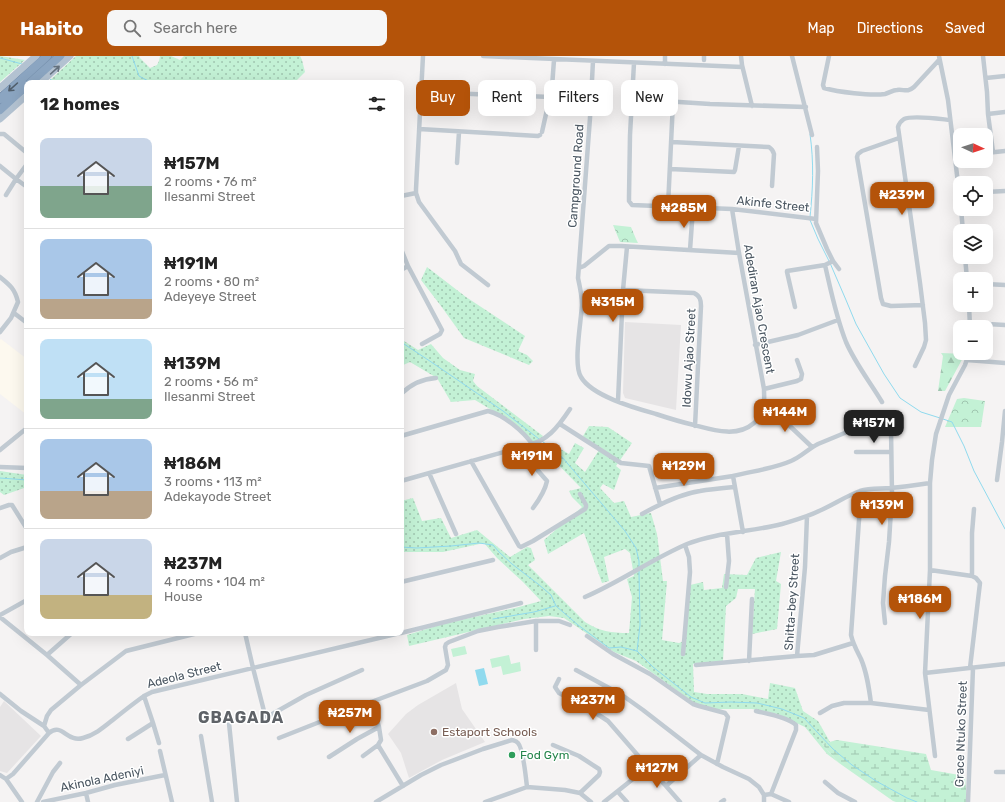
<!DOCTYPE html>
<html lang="en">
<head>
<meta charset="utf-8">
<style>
  body { margin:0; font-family:Rubik,sans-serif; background:#f6f6f6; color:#222; height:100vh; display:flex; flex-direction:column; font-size:15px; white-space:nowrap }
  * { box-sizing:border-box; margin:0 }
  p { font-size:13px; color:#767676 }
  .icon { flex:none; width:22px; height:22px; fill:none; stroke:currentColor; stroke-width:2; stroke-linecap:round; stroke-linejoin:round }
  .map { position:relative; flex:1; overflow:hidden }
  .panel { position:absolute; left:24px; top:24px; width:380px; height:556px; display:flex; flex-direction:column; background:#fff; border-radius:8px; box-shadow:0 4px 16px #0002 }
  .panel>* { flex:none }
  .hud { position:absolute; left:416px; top:24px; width:380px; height:36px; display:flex; gap:8px }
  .needle { width:26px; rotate:93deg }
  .buttons { position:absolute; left:953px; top:72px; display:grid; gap:8px }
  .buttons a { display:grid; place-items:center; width:40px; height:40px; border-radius:8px; background:#fff; box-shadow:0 4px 16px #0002; font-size:20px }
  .price { position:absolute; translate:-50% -34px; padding:0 9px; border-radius:8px; background:#b45309; color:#fff; font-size:13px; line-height:26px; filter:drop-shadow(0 1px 2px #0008) }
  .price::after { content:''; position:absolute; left:50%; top:24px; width:12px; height:9px; margin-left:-6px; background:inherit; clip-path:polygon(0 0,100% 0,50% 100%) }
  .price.on { background:#222; color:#fff }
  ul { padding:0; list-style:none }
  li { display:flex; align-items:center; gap:12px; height:100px; padding:0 16px }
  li+li { border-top:1px solid #e0e0e0 }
  li span { display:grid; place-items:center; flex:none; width:112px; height:80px; border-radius:8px; color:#555 }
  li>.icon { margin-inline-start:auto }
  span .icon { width:48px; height:48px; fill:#fffc; stroke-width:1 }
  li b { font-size:17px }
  h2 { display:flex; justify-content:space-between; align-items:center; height:48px; padding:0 16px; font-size:17px }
  .tag { padding:0 14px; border-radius:8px; background:#fff; box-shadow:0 4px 16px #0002; font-size:14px; line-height:36px }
  .tag.on { background:#b45309; color:#fff }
  header { display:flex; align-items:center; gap:24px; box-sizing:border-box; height:56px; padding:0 20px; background:#b45309; color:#fff }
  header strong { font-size:19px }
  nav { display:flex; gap:22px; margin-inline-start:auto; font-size:14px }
  .search { width:280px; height:36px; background:#f6f6f6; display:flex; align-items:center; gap:10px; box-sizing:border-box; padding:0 14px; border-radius:8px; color:#767676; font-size:15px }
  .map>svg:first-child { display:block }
</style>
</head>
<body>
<header>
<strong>Habito</strong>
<div class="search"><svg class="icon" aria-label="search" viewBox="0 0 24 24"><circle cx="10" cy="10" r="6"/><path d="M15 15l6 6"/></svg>Search here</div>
<nav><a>Map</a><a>Directions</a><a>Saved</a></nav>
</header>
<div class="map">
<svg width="1005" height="746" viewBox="0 0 1005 746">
  <defs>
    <pattern id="grass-dots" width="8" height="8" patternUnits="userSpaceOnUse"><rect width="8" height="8" fill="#c3f1d5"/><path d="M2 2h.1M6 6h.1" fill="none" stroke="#a0c6b0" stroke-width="1.8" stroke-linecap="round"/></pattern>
    <pattern id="forest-firs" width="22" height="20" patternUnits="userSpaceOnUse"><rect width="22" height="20" fill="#c3f1d5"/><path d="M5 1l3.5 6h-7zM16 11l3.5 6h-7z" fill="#a0c6b0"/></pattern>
    <pattern id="wetland-marsh" width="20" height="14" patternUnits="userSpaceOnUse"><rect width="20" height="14" fill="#c3f1d5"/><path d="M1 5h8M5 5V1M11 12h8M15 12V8" fill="none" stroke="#a0c6b0"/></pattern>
    <pattern id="park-crowns" width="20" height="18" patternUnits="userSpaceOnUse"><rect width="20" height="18" fill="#c3f1d5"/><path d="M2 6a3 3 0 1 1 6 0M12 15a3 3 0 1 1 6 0" fill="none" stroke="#a0c6b0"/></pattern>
  </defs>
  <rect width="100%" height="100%" fill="#f5f3f3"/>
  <path fill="#fdf9ef" d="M1,283L27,303V359L0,338V284Z"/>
  <path fill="#e6e4e5" d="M625,266L681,269L676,354L625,342L623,337Z
    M456,627L462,653L485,686L442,704L409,722L401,697L388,678L406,658L418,649Z
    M4,645L41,680L7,717L0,715V651Z"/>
  <path fill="url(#grass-dots)" d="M0,0L25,4L0,26Z
    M76,0H139L140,2L150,12L157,9L159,5L160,0H171L180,4L184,0H300L302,4L305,16L297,24L298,27H47Z
    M427,211L466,241L525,280L518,295L527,299L533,305L529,309L464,282L441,250L421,224Z
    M401,283L418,294L431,288L443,302L460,314L475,318L473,325L477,330L543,380L541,383L533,386L500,359L475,344L451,346L437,322L410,306L401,310Z
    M589,370L608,371L632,387L616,410L621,414L614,434L603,428L600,432L614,447L624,445L631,461L651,457L657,478L663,525H667L662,584L679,587L686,584L690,529L703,526L704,534L722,532L724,518L747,519L756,502L781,496L776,525L781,528L777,573L752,578L755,533H738L736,542L726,550L723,605L693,608L694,636L707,638H742L768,643L770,627L795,632L803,655L818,665L830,686L822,688L839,707L827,698L805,671L777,658L752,653H712L697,649L636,605L614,596L564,562L549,560L524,563L409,590L407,579L443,568L515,552L541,545L523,526L497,502L484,487L443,496H401V462L403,461L401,458V445L413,442L422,465L441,462L451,482L477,474L510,501L527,491L531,492L535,504L528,509L585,566C599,575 611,577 629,577L632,541L627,523L634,520L630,497L625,493L604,501L609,525L602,527L584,477L548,498L544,484L582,451L572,441L569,435L581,432L542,392L552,388L569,398L575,387L584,392L575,407L585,416L599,394L583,380Z
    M0,415L27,419V431L4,439L0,436Z"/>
  <path fill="url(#forest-firs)" d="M941,297L965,298L945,335H938L943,300Z"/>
  <path fill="url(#wetland-marsh)" d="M837,684L926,698L931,714L965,720L967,746H896L893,745L839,707L822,688Z"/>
  <path fill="url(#park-crowns)" d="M613,169L631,171L636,183L638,187L620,186Z
    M964,342L985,345L981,371H945L957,343Z"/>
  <path fill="#c3f1d5" d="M465,590L467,598L453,601L451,593Z
    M509,599L511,608L520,606L521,615L503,619L501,610L492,612L490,603Z"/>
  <path fill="#90daee" d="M484,612L488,628L479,630L475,614Z"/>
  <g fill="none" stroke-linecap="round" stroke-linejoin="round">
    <path stroke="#90daee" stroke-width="1" d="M132,0L139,20L152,27
      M0,2L22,8
      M50,23L55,27
      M157,27L162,26L166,27
      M810,161C813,133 814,106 810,78
      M810,164L818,183L829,205
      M830,207L846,244L856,268L884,318L900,342L921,356L940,362
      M401,286C435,308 469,332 503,355C515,364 527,374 539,383
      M943,363L952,366L964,390L974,415L1005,473
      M542,385L562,401L625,475L636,492L639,505V512
      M0,422L27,424
      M401,491L417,492L451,490L479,487L493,489L499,496L512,508L538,528L551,539L556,550L578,569L609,592L621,591L637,595L653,611L691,641L705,647L731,646L757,647L782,653L804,662L833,693L852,709L876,725L907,742L917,746
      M493,563L534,556L555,550
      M637,595L640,569L639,515"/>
    <defs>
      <path id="highway" d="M30,27L60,0
        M0,43L47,0
        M0,54L27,29"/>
    </defs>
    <use href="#highway" stroke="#7690ad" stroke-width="10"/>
    <path stroke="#c1cad2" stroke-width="4.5" d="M423,0L416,133V137L419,146L455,195L461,208L488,229
      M483,0L742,11
      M741,0L742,9L752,50
      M792,0L812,79
      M829,0L823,29L824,32C838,36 870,40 885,38C889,37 893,34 897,34C904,33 907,37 914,31L939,4
      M939,0L948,44L960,144
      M983,0L987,36L988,58L993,96
      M704,4V0
      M593,5L590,62L578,222C580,231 582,240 582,249C581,266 573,309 581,321C592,340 635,352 656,358C668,362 681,366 694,369C713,374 737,382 754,367C758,364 762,359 763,355C765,348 764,341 764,333L739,197L732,153
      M634,7L630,79L629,141V145L632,149L732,153L816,163
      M665,8V0
      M986,22L1005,20
      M421,36L550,41
      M633,43L710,48L806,51
      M988,58L1005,56
      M419,73L538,80L540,79
      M542,76L552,31L554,4
      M0,78H4L27,97
      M899,82L862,95L858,98L857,101L881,242L883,248L891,250L923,249
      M672,86L769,91C772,93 773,94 774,98L772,130
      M817,91L818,115L816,167L827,193L833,205L839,213
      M986,97L1005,95
      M457,107L459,76
      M27,108L16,123L27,131
      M0,110L16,123L6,139
      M670,113L734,116L735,114L739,90
      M986,136L1005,135
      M401,140L416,137
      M668,150L673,46
      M961,153L963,175
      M401,193L408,210L442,274L440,278L422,288
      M690,194L693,152
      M965,201L967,223
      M833,205L825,209C831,235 836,261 846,286C855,307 870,326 882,346
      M579,212L584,210L609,190H621L739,197
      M401,214L408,210
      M0,221C10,229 15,233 18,246L11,262L0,276
      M986,228L1005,229
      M623,234L694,237C700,240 701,244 701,250L695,370
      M969,249L970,271
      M795,251L787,216V215L825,209
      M14,257L27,267
      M970,267L1005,269
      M755,289L798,279L838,264
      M967,304L1005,307
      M915,310L924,291L926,284L925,267L920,227L898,71C899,67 901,65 904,63C913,59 940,63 950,64
      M764,333L797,325L801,323L802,318L797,304
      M401,338C411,328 421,323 436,322
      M618,345L623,234L627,191
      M764,352L771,354L775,356L812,391
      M560,368L621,407L649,410L660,448
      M401,380L488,355C504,359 523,375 533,389
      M527,390L531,404L533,409L547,425C545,435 539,444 533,452
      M0,394L27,372
      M856,396H891
      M471,405L519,490L521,491L533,485L585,453L586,451V449L580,438
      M0,411L27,412
      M429,417L456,478
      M997,424L1002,386L1005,355
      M401,425L525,390C547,386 558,371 570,353
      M930,427V514L925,617L935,700
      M655,432L733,420
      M861,435L851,579C853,588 857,595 861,603C867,617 869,632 871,647
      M0,452L9,449H12L27,473
      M642,458C660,448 680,438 700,435C711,433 723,432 734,431
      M807,460L805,511L797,600L814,599L853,587
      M743,476L733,420C752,415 773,413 791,405C801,401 808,393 818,388L864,369
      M0,502L11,496L27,491
      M930,514L972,520L976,522L980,527L970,612
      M972,520V477L974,453
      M401,526L493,504
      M726,531L729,505L727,478
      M585,541C620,526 652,503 687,488C718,476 751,476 782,468C795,464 807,461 819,455C833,449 846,440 860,435C870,432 881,433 890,432C904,431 917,429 930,427L932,404L936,378L949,339L965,309L969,297
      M0,559L27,544
      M0,561L47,599L81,629
      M885,567L883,547L885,520L889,486L892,438L891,373
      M245,577L253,612L265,659L267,661L306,639L362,614
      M401,577L521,547
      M587,580L613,598L650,618L693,648L699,650L725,657L728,661L717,708
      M536,594V565
      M683,598L690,516L689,501L685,489
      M47,599L72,577
      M749,605L752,543
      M696,609L797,600
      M576,614L622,639L643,654L701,699L723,711L749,723L759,731L764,739L771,738L789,746
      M925,617L1005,608
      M559,623L555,631L559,637L588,652L608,665L648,711
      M0,638L21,655L44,670L49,677
      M144,640L153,667L159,687
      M756,655C768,658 787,661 796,669V674L771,738
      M820,657L832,650L844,647H871L929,654
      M44,670L47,660L51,654L81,629L126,595L198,577
      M201,680L212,746
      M279,682L350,654L427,625L446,614L448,609L445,591L446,588L449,586L478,575L498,571L536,565H559L570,569
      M128,683L153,667
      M378,689L403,730
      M553,689L579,700L599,713L600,716L599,719L580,737
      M160,695L172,746
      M363,700L378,689L381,684L379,671L371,646
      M329,701L357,683L379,671
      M996,716H1005
      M0,719L6,723L22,746
      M6,723L13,718L49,677C62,666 67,687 83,682C95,679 104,671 114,663C124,655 134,647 144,640L152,636L400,577
      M825,726L838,737L855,746
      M666,730L680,746
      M618,736L627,746
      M86,737L88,746
      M37,746L53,716L60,707
      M43,746L86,737L115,729L165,719
      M237,746L229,667L230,665L238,663
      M376,746L421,719L441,709L483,693L512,684C515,685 516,685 518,687C523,692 526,722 527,731
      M485,746L527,731L565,734L580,737L591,746
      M604,746L648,711L666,730L701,699
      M721,746L724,744
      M764,746V739
      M968,746L973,612"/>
    <path stroke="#b3c2d1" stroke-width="7" d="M40,27L70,0
      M0,32L36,0
      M0,63L27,39"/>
    <use href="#highway" stroke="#8ba5c1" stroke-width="8"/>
  </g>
  <defs><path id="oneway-shaft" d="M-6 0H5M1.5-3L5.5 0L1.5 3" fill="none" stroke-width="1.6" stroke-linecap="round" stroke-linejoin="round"/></defs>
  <use stroke="#64717d" href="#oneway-shaft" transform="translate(55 14) rotate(-42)"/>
  <use stroke="#505e6b" href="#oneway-shaft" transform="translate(13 31) rotate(138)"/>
  <circle fill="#8d6e63" stroke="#fff" stroke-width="1.5" cx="434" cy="676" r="4"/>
  <circle fill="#2e9e5b" stroke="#fff" stroke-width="1.5" cx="512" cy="699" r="4"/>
  <g text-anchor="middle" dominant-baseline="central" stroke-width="3" stroke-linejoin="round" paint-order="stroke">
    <g font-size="12" fill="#4a5661" stroke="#fff">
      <text transform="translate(576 120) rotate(-86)">Campground Road</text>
      <text transform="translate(773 148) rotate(6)">Akinfe Street</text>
      <text transform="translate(759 253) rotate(80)">Adediran Ajao Crescent</text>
      <text transform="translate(689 302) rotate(-87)">Idowu Ajao Street</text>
      <text transform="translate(792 546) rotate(-86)">Shitta-bey Street</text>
      <text transform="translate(184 619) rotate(-14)">Adeola Street</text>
      <text transform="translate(961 678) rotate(-88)">Grace Ntuko Street</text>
      <text transform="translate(102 723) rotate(-12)">Akinola Adeniyi</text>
    </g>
    <g font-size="12" fill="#785e54" stroke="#fff" text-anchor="start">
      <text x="442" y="676">Estaport Schools</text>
    </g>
    <g font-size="12" fill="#27864d" stroke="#fff" text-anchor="start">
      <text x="520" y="699">Fod Gym</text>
    </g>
    <g font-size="16" font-weight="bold" letter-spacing="1" fill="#5f6368" stroke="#fff">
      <text x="241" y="661">GBAGADA</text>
    </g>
  </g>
</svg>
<div class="buttons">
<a><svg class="needle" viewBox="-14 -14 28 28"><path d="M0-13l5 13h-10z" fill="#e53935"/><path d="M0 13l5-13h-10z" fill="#767676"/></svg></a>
<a><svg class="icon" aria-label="locate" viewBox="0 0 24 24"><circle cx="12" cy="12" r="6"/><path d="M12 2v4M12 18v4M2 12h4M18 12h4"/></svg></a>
<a><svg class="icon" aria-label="layers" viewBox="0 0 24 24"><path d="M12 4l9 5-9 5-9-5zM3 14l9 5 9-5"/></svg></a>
<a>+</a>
<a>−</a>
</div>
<b class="price" style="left:902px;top:160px">₦239M</b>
<b class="price" style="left:684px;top:173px">₦285M</b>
<b class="price" style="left:613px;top:267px">₦315M</b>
<b class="price" style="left:785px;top:377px">₦144M</b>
<b class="price on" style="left:874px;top:388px">₦157M</b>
<b class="price" style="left:532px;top:421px">₦191M</b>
<b class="price" style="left:684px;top:431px">₦129M</b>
<b class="price" style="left:882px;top:470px">₦139M</b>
<b class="price" style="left:920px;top:564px">₦186M</b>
<b class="price" style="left:593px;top:665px">₦237M</b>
<b class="price" style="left:350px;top:678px">₦257M</b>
<b class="price" style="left:657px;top:733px">₦127M</b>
<div class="hud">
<a class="tag on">Buy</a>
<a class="tag">Rent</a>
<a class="tag">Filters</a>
<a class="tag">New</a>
</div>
<section class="panel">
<h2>12 homes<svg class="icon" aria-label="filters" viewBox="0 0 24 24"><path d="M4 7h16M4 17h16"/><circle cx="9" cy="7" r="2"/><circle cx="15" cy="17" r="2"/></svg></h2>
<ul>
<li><span style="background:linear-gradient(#c9d6e8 60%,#7fa58c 0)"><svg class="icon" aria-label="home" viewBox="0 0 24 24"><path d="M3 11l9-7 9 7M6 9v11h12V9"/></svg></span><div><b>₦157M</b><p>2 rooms · 76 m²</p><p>Ilesanmi Street</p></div></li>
<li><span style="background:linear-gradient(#a9c7e8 75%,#b9a48a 0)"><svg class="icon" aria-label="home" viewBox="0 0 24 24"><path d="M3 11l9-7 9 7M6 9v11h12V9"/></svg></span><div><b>₦191M</b><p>2 rooms · 80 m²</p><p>Adeyeye Street</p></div></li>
<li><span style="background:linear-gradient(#bfe0f5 75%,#7fa58c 0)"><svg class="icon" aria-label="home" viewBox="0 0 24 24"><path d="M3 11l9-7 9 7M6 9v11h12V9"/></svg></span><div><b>₦139M</b><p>2 rooms · 56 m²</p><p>Ilesanmi Street</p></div></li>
<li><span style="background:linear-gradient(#a9c7e8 65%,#b9a48a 0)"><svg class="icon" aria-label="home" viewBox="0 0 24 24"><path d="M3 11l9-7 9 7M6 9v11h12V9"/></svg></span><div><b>₦186M</b><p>3 rooms · 113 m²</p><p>Adekayode Street</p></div></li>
<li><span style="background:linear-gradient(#c9d6e8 70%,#c2b280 0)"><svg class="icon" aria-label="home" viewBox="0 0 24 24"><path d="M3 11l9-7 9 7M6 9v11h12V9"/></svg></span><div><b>₦237M</b><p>4 rooms · 104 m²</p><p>House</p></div></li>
</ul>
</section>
</div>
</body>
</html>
